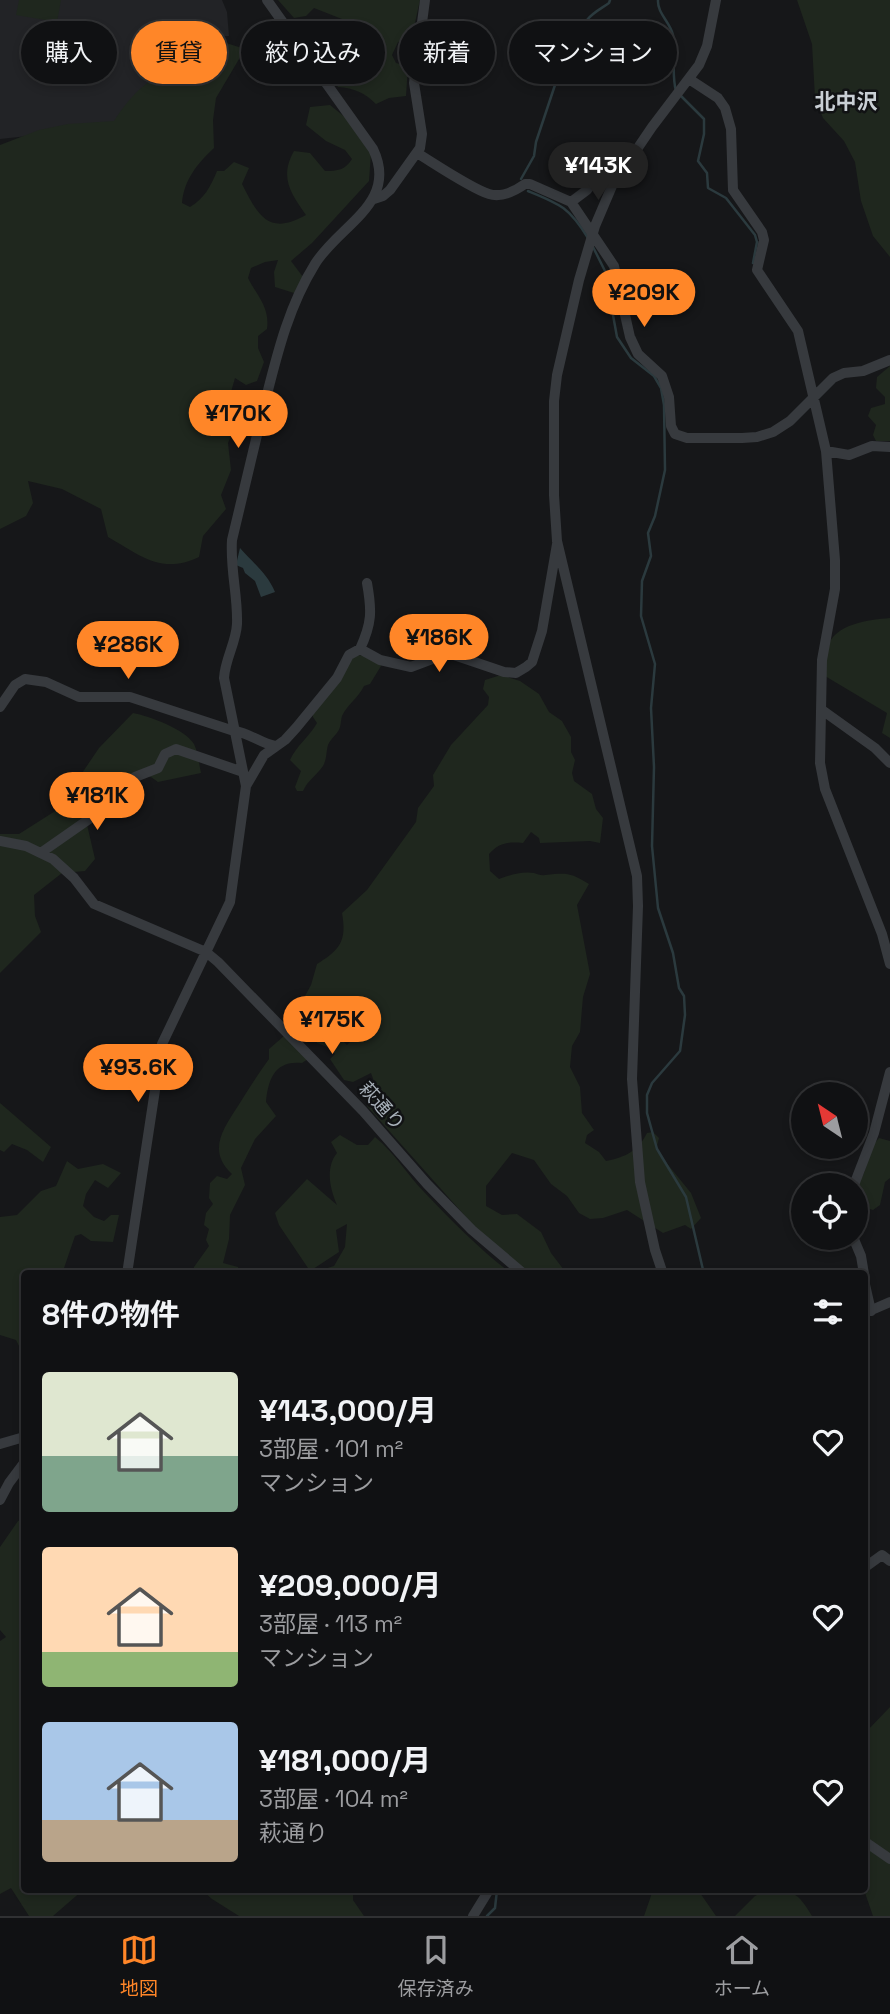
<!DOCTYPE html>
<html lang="ja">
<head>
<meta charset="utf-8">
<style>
  body { margin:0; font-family:"Space Grotesk","Noto Sans JP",sans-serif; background:#1e1f21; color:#f1f3f6; height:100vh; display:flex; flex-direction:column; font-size:26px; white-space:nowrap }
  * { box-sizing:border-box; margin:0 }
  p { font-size:23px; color:#9c9da0 }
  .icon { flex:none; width:38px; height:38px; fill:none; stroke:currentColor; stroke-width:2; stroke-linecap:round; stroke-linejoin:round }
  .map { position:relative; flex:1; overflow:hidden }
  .sheet { position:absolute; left:21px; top:1270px; width:847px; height:623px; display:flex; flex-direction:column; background:#101113; border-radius:7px; box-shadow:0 4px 10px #0003,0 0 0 2px #303133 }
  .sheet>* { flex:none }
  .guide { position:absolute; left:21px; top:21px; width:849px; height:63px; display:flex; gap:14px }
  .needle { width:46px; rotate:325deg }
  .fabs { position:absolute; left:791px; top:1082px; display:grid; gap:14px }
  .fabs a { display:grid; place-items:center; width:77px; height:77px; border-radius:50%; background:#101113; box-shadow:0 4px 10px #0003,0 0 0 2px #303133; font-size:35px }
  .price { position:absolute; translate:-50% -60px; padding:0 16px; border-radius:24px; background:#ff8628; color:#111; font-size:23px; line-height:46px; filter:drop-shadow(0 2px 4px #0008) }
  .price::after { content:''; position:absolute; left:50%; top:42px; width:21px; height:16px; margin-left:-10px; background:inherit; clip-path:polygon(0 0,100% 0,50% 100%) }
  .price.on { background:#222; color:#fff }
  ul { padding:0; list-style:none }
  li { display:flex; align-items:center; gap:21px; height:175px; padding:0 21px }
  li span { display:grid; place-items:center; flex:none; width:196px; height:140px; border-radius:7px; color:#555 }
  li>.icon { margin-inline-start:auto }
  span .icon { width:84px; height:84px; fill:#fffc; stroke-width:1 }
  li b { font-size:30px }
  h2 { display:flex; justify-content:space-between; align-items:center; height:84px; padding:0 21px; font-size:30px }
  .pill { padding:0 24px; border-radius:32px; background:#101113; box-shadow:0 4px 10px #0003,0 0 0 2px #303133; font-size:24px; line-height:63px }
  .pill.on { background:#ff8628; color:#111 }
  .tab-bar { display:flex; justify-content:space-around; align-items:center; height:98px; border-top:2px solid #303133; background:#101113; font-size:19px; color:#9c9da0 }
  .tab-bar a { display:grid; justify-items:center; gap:4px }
  .tab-bar .on { color:#ff8628 }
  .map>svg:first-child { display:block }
</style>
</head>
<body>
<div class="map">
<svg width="890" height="1916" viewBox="0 0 890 1916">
  <rect width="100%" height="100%" fill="#161719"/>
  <path fill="#222326" d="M0,0H222L227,12L229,36L172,39L173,71L120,126L0,139Z"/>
  <path fill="#1f271e" d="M19,0H61L57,22L16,15Z
    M278,0H420L411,41L398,42L392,55L396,63L408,66L406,96L389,98L376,104C365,93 354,88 338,87L310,46L311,36L328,41L342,37L347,21L314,8L306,16L294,18Z
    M797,0H890V257L873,236L861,201L855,162L844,141L823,118L815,98L812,44Z
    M200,41L223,42L245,49L216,98L213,120L214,148C197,164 184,180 182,203L190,207C204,199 211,186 217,171H224L234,162L249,168L242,184C258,216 269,236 306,215C291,193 279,178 294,151L310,153L325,171C338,171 345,170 352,159L345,150L326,141L306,125L310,107L330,105L346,118L371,153L369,181L312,243L291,261L303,277L294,293L275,287L274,272L278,260L265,262L251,268L248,278C257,296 270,307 267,329L258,336V348L264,362L257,381L246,385L235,378L229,399L239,418L228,443L231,470L221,495L226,509L203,536L199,557C161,575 140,555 108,537L101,509L62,489L28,481L33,503L26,516L0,529V145L39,130L68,124L114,121C131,95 149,76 180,66C188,64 194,66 201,60L193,56L187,47Z
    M890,366V441H876L873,435L876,425L868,416L871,408L885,404V397L876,388L877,377Z
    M890,618V738L882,733L887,713L825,676C826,667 825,656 827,648C835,623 869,620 890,618Z
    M355,655C364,655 377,658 381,666L370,684L364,686C359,697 347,705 342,716C341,719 341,723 340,727C338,734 331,738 328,745C326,752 327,759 323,766C316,776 308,780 303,791H297L295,787L301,771L290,760C296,746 310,736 317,723L313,717V714Z
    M501,675L520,681L539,694L549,712L562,721L571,737V752L575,760L572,773L574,781L592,794L596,809L603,818L600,843L590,841L540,843L539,838L531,832L523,843C508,842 500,842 489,854L490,871L499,879C510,875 522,871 534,873C537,874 542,876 545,875C567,873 569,872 589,884L577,905L590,974L583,997L580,1032L572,1046L570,1067L580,1087L582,1113L594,1130L587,1135L585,1143L599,1152L606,1161C626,1157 638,1151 647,1133L653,1132L659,1138L656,1150L691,1193L701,1218L691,1229L685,1225L663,1233L627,1210L603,1218L590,1219L579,1213L567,1196L551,1184L534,1160L512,1153L486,1186V1206L502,1215L517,1214L541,1232L551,1253L567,1274H532L516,1264L474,1226L367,1106L377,1090L371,1073L353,1082L344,1080L330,1059L335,1054L330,1048L317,1043V1037L325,1031L337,1035L347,1045L355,1037L347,1030V1013L333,1003L325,1007L320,1015L305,1020L304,1027L297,1026L293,1018L311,985L317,964C340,950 347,941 342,913L367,890L416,822L418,808L434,786L433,775L451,745L488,705L489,697L483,689L485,680Z
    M133,713C149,716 185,729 194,744C198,752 199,764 201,773L158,782L141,770L85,816L95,859L85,871L62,873L34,895L35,916L41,932L0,973V834H19L71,801L78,779L99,748Z
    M284,1036L308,1059L302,1063C275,1060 268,1079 266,1102L276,1116L255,1139L241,1168L245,1185L230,1215L229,1239L223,1263L238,1267L240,1274H192L194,1267L209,1246L206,1240L209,1229L204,1225L206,1213L213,1204L209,1198L210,1183L217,1176L227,1179L232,1174C207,1151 223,1129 238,1106C248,1090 258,1074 269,1059V1049Z
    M0,1103L51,1147L43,1162L27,1150L12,1144L4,1152L0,1150Z
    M340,1135L357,1145H368L375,1137C396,1154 407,1175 425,1193C453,1222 480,1250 512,1274H277L281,1270C302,1275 315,1272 334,1266L345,1247L347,1224L336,1230L339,1252L310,1271L279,1225L275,1213L307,1179L337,1205C330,1189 325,1168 337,1153L331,1142Z
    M879,1138L890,1141V1178L885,1182L880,1205L873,1210L856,1205V1189L864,1173L872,1146Z
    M67,1161L78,1169L103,1164L121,1173L108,1188L95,1180L86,1194L83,1206L94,1217L104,1221L111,1215H119L113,1242L91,1241L81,1234L75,1236L63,1271L65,1274H24V1356L16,1340L0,1335V1217L17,1215L41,1191L56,1186Z
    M24,1518V1890H83L53,1916H29L11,1888L0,1894V1641L6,1637L0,1630V1547L18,1521Z
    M890,1707V1916H873L864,1890L865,1733Z
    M202,1890H353V1900L364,1916H239L212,1899Z
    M653,1890H698L716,1916H644Z
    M768,1890C794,1890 799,1894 812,1916H735L755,1896Z"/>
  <path fill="#2b3a3e" d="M240,548C253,563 267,573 275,592L261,597L255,581L245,573L243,568L236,565Z"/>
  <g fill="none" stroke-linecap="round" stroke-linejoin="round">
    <path stroke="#2b3a3e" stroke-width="2.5" d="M658,0C657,13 670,22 673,35C676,53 671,73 676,91
      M681,96L704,119V134L698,161L707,173L708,188L726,198L755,235L757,242L753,263
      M521,179L534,156L536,142L557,79C556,63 577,33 587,20C592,13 602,8 609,3L610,0
      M528,191C560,204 569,207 588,238
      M593,247L605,271L617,337L631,358L654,376L661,388L664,405L665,470L655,516L648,533L651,556L642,581L641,616L655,664L651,708L654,767L652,846L658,908L673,953L679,988L684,996L685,1015L680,1051L652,1083L647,1095V1113L657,1149L686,1197L704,1274
      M487,1916L495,1908L497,1890"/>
    <path stroke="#373a3e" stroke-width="10" d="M689,79L718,98L725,108L731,129L733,190L762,232L764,240L757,270L798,331L826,451L835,560V589L822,660L820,763L825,789L882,934L890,964
      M417,153C435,164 472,189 489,194C502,198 515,191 525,184H530L571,202L614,266L630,337L638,354L662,376L669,397L671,426L675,434L687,438H742L757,437L773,432L790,421L833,378L844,373L863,371L890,360
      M374,199L383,196L390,190L420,148L422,134L414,83L425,0
      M571,202L587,190L597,177
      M826,451L849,455L872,446L890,447
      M360,649C372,623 372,611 367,583
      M0,707L15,685L25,679L46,682L79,697H130L234,731C250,733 260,743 275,746
      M822,710L875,748L890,763
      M135,777L158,768L165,754L176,749L243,772
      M246,786L264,755L285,740L296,728L337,678L349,655L360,649L380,660L411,667L448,653L504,672L516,673L526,667L532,662L542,631L557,544
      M0,841L26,846L53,859L74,878L94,904L206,952L218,962L363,1111L427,1184L472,1230L524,1274
      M42,852L105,808L125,785
      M854,1185L874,1133L890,1072
      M853,1237L861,1256L864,1274
      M127,1274L162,1044L230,902L246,786L224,678C225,659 236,643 237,624C238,596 230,569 232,540C242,497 253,453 263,410C276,359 287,309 315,264C339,225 399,203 373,149L267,0
      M663,1274L655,1250L640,1182L632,1079L638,906L637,876L557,541L554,495V401L557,375L579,280L595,226L612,186L652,127L699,65L707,46L716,0
      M864,1280L871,1311
      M867,1312L890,1302
      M0,1444L24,1437
      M0,1500L9,1483L24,1463
      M864,1568L882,1555L890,1561
      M864,1620V1625
      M864,1841L890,1859
      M473,1916L489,1890"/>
  </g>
  <g text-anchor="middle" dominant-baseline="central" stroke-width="5" stroke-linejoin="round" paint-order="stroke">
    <g font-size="19" fill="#a8b1ba" stroke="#111214">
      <text transform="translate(382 1106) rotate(48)">萩通り</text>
    </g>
    <g font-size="21" font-weight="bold" fill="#c9cfd5" stroke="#111214">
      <text x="846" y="101">北中沢</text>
    </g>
  </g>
</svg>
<div class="fabs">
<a><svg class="needle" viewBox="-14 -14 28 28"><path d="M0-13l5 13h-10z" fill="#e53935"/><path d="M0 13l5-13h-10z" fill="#9c9da0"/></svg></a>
<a><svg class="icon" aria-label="locate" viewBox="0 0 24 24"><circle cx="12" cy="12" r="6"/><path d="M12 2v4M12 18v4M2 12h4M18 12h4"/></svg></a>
</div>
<b class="price on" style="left:598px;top:202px">¥143K</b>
<b class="price" style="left:644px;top:329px">¥209K</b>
<b class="price" style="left:238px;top:450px">¥170K</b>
<b class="price" style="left:439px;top:674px">¥186K</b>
<b class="price" style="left:128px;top:681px">¥286K</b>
<b class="price" style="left:97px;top:832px">¥181K</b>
<b class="price" style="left:332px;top:1056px">¥175K</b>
<b class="price" style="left:138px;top:1104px">¥93.6K</b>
<div class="guide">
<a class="pill">購入</a>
<a class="pill on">賃貸</a>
<a class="pill">絞り込み</a>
<a class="pill">新着</a>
<a class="pill">マンション</a>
</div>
<section class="sheet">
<h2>8件の物件<svg class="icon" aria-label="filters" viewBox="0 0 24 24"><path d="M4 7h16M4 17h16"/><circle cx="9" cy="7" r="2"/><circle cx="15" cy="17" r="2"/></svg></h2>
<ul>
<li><span style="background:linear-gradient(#dfe7d0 60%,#7fa58c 0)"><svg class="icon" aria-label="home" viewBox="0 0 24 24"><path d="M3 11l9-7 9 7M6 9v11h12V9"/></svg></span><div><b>¥143,000/月</b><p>3部屋 · 101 m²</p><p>マンション</p></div><svg class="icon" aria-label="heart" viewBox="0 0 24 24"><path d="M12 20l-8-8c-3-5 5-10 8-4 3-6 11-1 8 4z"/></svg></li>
<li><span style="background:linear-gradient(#ffd9b3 75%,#8fb573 0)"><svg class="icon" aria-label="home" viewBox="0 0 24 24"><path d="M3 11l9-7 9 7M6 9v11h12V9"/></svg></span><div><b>¥209,000/月</b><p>3部屋 · 113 m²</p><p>マンション</p></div><svg class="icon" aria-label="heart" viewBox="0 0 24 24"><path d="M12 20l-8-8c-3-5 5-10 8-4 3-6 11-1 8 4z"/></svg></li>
<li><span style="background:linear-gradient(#a9c7e8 70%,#b9a48a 0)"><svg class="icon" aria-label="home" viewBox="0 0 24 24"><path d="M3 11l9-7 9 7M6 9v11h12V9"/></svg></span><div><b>¥181,000/月</b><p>3部屋 · 104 m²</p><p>萩通り</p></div><svg class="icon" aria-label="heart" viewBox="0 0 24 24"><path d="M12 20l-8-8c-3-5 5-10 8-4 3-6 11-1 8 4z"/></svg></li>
</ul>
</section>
</div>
<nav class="tab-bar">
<a class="on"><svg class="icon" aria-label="map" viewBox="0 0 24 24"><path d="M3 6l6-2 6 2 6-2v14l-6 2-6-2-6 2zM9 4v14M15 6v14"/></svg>地図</a>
<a><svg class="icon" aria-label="saved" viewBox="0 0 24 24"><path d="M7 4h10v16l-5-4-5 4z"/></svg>保存済み</a>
<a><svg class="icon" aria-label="home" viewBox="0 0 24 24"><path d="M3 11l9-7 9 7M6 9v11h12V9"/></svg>ホーム</a>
</nav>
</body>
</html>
